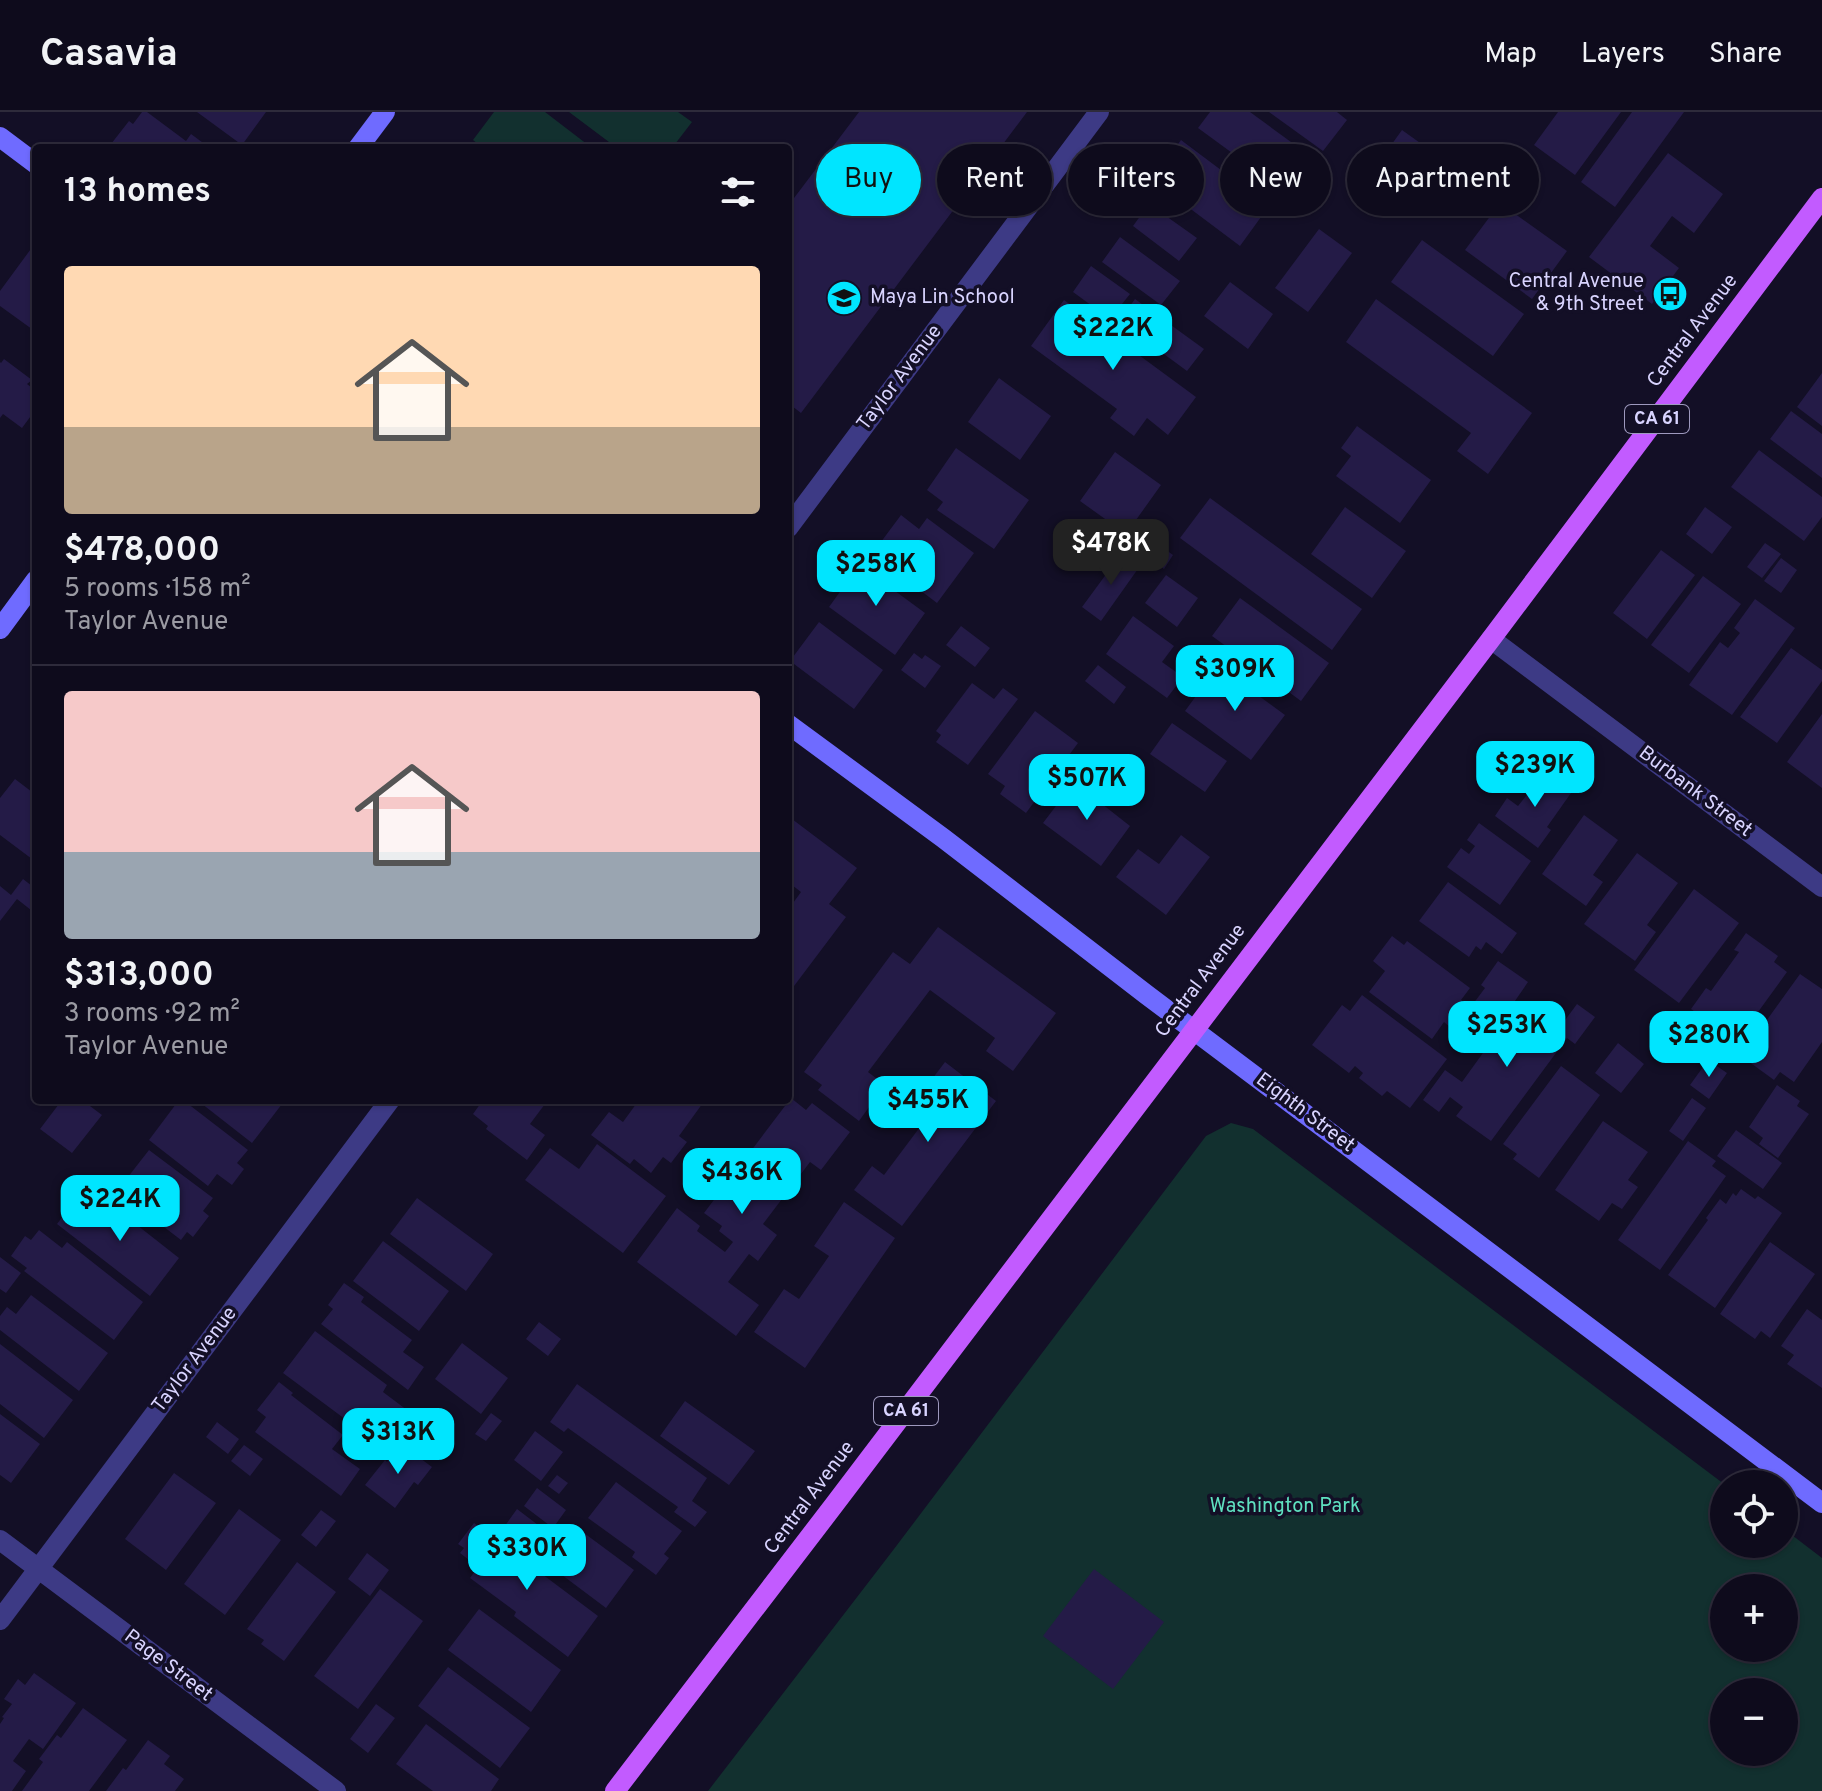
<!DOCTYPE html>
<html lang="en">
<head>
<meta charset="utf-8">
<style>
  body { margin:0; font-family:Overpass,sans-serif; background:#1c1929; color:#f1f3f6; height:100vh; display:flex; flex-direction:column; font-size:30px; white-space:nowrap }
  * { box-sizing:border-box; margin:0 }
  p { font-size:26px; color:#9b9ba3 }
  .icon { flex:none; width:44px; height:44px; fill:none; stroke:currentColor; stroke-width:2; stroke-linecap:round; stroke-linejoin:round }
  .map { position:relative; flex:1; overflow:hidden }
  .side { position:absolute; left:32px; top:32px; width:760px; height:960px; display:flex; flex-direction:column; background:#0e0b1c; border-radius:8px; box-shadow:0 2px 6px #0004,0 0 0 2px #2e2b3b }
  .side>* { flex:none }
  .guide { position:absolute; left:816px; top:32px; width:760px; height:72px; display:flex; gap:16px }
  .tools { position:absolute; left:1710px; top:1358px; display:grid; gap:16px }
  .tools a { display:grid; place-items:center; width:88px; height:88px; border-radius:50%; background:#0e0b1c; box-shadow:0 2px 6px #0004,0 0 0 2px #2e2b3b; font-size:40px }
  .price { position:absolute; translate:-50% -68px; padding:0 18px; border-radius:16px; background:#00e5ff; color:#111; font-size:26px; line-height:52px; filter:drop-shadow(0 2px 4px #0008) }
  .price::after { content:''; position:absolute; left:50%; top:48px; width:24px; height:18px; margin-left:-12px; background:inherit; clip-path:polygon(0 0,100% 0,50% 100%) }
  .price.active { background:#222; color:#fff }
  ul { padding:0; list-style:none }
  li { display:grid; align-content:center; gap:16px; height:424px; padding:0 32px }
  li+li { border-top:2px solid #2e2b3b }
  li span { display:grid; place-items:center; height:248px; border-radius:8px; color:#555 }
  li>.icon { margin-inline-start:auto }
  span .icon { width:144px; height:144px; fill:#fffc; stroke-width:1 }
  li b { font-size:34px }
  h2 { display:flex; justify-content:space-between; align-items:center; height:96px; padding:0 32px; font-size:34px }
  .pill { padding:0 28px; border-radius:36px; background:#0e0b1c; box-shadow:0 2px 6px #0004,0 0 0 2px #2e2b3b; font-size:28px; line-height:72px }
  .pill.active { background:#00e5ff; color:#111 }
  header { display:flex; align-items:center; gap:48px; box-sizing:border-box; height:112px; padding:0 40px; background:#0e0b1c; border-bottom:2px solid #2e2b3b }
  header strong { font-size:38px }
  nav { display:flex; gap:44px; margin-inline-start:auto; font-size:28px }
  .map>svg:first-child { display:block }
</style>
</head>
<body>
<header>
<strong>Casavia</strong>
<nav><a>Map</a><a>Layers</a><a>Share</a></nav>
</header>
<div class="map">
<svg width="1822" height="1679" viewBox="0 0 1822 1679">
  <rect width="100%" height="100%" fill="#130f26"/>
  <path fill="#12302f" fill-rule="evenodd" d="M494,0H545L592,36H483L473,28Z
    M569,0H678L692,10L672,36H617Z
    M1231,1011L1253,1017L1724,1372V1432H1784V1417L1822,1446V1679H708L894,1437L1206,1024ZM1724,1476H1784V1536H1724ZM1724,1580H1784V1640H1724Z"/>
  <path fill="#241b47" d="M142,0H147L186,29L191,22L210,36H116L111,32L129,9L133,12Z
    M197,0H266L242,33Z
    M859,0H1027L801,301L788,291V94Z
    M1210,0H1250L1291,30L1265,65L1198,16Z
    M1269,0H1337L1347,8L1323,39Z
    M1558,0H1621L1575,63L1534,33Z
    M1632,0H1684L1615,95L1581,70Z
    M1402,18L1437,43L1400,93L1366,68Z
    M1181,28L1269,94L1240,134L1152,68Z
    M1668,41L1723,82L1694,121L1672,104L1650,134L1679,156L1652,192L1589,145Z
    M1500,91L1567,139L1532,187L1465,138Z
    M1149,92L1197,126L1179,149L1133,114Z
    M1319,117L1352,141L1308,200L1275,176Z
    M1120,125L1180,169L1161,193L1102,150Z
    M1422,128L1524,202L1493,244L1391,170Z
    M36,130V220L0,194V179Z
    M1091,154L1130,182L1110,207L1073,180Z
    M1230,170L1273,202L1248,237L1204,204Z
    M1135,187L1204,237L1187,259L1119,209Z
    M1376,187L1532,301L1488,362L1457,339L1471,321L1346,230Z
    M1064,188L1196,285L1168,323L1147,306L1134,324L1110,306L1117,297L1031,234Z
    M4,247L32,268L27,272L36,279V297L22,316L3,302L0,306V250L1,251Z
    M1822,261V314L1797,295Z
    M999,266L1051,304L1020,348L968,310Z
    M1791,299L1822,322V366L1770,327Z
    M1357,314L1431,368L1400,411L1336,364L1351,344L1341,336Z
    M956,336L1029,388L994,437L937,398L943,390L927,378Z
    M1759,338L1822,385V405L1804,429L1731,375Z
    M1115,340L1161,373L1126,422L1080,389Z
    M1210,386L1362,497L1332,538L1180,426Z
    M1345,395L1406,439L1372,486L1311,442Z
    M1705,395L1732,415L1712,442L1686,422Z
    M901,403L919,417L927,406L974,441L937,491L872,442Z
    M1765,431L1781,442L1762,466L1747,455Z
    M1158,432L1173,443L1164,457L1149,445Z
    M1661,438L1695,463L1647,527L1613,501Z
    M1121,442L1140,454L1101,509L1082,495Z
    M1781,446L1797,458L1781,481L1764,469Z
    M853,448L925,501L895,543L829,495L847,470L840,465Z
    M1166,463L1198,486L1177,515L1145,491Z
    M1703,464L1741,492L1689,561L1651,533Z
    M1240,486L1329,551L1301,589L1212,524Z
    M1755,487L1795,516L1732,603L1689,573L1720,530L1728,536L1740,521L1734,516Z
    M1133,504L1174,534L1162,550L1183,565L1167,586L1106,542Z
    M819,510L883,558L854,597L790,549Z
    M961,514L990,536L975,555L946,533Z
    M1791,536L1822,558V569L1777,631L1740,605Z
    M914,541L922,547L925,543L941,554L925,576L901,558Z
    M1098,553L1126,575L1114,592L1085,569Z
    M1218,554L1285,603L1251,648L1185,599Z
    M972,571L994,587L1003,576L1018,587L968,653L936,630L941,623L936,619Z
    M1035,599L1078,631L1026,701L1000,682L1005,674L988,662Z
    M1822,602V676L1787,650Z
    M1172,611L1227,649L1205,680L1150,642Z
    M1535,655L1571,681L1547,715L1551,718L1538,736L1495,704L1507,686L1518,694L1537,670L1528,664Z
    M1078,665L1101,683L1097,688L1130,714L1101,754L1043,711Z
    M15,667L36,683V750L0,723V686Z
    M1584,703L1618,728L1593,763L1603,770L1586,794L1542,762Z
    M788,704L857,756L829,792L846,805L788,882V798L801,780L788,770Z
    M1479,711L1531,749L1500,793L1447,755L1461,736L1469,742L1475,734L1467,728Z
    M1181,723L1210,745L1166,803L1116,765L1138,737L1159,752Z
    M1637,741L1678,771L1647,813L1656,820L1635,849L1584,812Z
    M23,767L36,777V802L17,787L0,809V774L11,783Z
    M1448,770L1517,821L1502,842L1486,830L1481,838L1476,834L1469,845L1419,809Z
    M1694,777L1739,811L1679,891L1634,858Z
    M938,815L1056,901L1013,959L986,939L995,926L930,878L868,960L885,973L859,1009L818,978L822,973L804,960L893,840L910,852Z
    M1746,821L1778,844L1774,850L1787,860L1737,929L1733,926L1727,934L1708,920L1703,927L1692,919L1702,905L1691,897L1706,876L1711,879L1739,840L1734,838Z
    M1392,824L1404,833L1407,829L1470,876L1461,888L1468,893L1451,916L1444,910L1432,927L1369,880L1385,859L1373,849Z
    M1498,849L1528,870L1497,915L1470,896L1485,876L1481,873Z
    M1800,862L1822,877V930L1794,970L1780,960L1774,968L1741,944Z
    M1362,883L1447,947L1410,996L1387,979L1382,984L1359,966L1363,961L1355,954L1349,961L1312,933L1342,893L1350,899Z
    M1519,891L1557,919L1577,892L1595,905L1575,932L1567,926L1491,1029L1456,1004L1463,995L1450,985L1439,1000L1423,988L1445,958L1462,970Z
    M1618,931L1644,952L1621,981L1595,961Z
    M1708,948L1727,961L1709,987L1690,973Z
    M945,950L996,989L902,1114L854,1078L872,1054L884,1063L929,1003L914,991Z
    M1561,954L1600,983L1539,1066L1513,1047L1517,1042L1503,1032Z
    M1777,973L1800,989L1797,994L1809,1002L1778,1046L1759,1032L1763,1026L1749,1015Z
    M791,986L806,998L812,991L850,1020L821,1058L810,1050L763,1112L777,1123L758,1149L749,1142L728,1170L759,1193L736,1224L637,1150L677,1096L700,1114L697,1119L725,1140L733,1130L719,1119L722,1114L704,1101Z
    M1692,986L1706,996L1683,1029L1669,1019Z
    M62,988H82L102,1003L72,1041L40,1017Z
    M179,988H183L248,1038L237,1051L244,1057L232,1073L217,1062L208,1074L149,1028Z
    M197,988H277L282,992L252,1031Z
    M483,988H548L530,1012L545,1023L527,1048L486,1017L488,1014L473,1002Z
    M639,988H705L679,1024L687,1030L671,1051L663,1045L651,1061L634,1047L630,1052L591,1023L609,1000L623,1010Z
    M1603,1009L1648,1040L1628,1068L1638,1075L1622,1097L1612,1091L1599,1109L1555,1078Z
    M1736,1018L1782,1051L1763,1077L1717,1044Z
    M1688,1029L1716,1049L1712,1054L1726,1064L1660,1158L1618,1128Z
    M597,1032L666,1084L623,1141L525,1068L550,1036L579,1057Z
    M149,1038L213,1086L203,1099L209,1104L193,1125L187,1120L181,1128L117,1079Z
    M1741,1077L1755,1087L1758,1084L1782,1101L1715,1196L1668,1163L1708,1108L1706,1106L1720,1087L1726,1092L1733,1081L1736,1084Z
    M100,1084L179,1146L150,1184L57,1112L75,1088L89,1099Z
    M417,1086L493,1142L466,1179L390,1122Z
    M844,1090L895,1126L805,1256L754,1220L784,1177L799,1187L829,1144L814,1134Z
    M39,1118L62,1136L67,1130L143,1190L114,1228L24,1159L27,1156L11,1144L25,1124L31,1128Z
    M383,1129L449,1179L419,1219L353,1169Z
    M1770,1130L1815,1162L1770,1226L1761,1219L1755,1227L1720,1202Z
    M0,1145L21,1161L6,1181L0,1177Z
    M344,1171L364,1185L361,1190L412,1228L403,1240L424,1255L408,1278L321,1212L333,1197L328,1193Z
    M31,1183L108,1241L79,1279L0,1218V1204L7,1195L16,1202Z
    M1807,1197L1822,1208V1276L1787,1252L1794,1243L1781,1234Z
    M539,1210L561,1227L548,1244L526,1227Z
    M315,1219L387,1273L383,1280L407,1298L380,1333L283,1261Z
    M462,1231L508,1266L481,1302L435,1267Z
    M0,1232L73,1288L44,1326L0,1292Z
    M279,1270L293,1281L291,1283L343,1323L332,1337L360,1357L341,1384L255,1320L266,1305L257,1298Z
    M577,1272L707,1366L692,1389L707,1400L695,1415L674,1400L678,1395L568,1316L564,1320L550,1310Z
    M685,1289L755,1339L729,1373L660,1324Z
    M491,1301L502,1309L486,1329L475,1322Z
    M0,1302L40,1332L11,1371L0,1363Z
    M217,1310L239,1327L228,1342L206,1325Z
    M535,1319L563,1340L541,1369L514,1348Z
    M401,1332L432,1355L418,1373L414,1370L395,1396L365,1373L385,1348L387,1350Z
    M244,1333L263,1347L250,1364L231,1349Z
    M174,1361L216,1391L166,1458L125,1427Z
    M557,1363L568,1371L559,1382L548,1374Z
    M616,1370L682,1419L664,1442L669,1446L656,1463L632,1445L635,1440L588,1406Z
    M537,1376L566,1398L553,1416L524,1394Z
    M239,1397L281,1428L225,1503L184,1472Z
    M517,1397L567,1435L580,1418L634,1458L606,1496L502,1418Z
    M321,1398L336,1409L316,1435L301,1423Z
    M474,1411L598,1504L568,1545L514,1504L516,1500L470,1466L478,1455L460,1441L464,1436L458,1432Z
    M367,1441L389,1458L370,1484L348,1467Z
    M297,1450L336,1480L284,1549L261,1532L264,1528L247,1517Z
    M1094,1457L1164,1510L1113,1577L1043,1524Z
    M380,1477L423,1509L358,1597L314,1564Z
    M479,1497L561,1558L531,1600L448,1538Z
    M448,1555L530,1616L500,1656L418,1594Z
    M34,1561L76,1591L43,1637L29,1627L13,1649L26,1659L12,1679H0V1612L4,1606L2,1605L12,1592L4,1587L18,1567L25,1573Z
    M376,1592L395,1606L368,1641L350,1627Z
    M83,1596L127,1628L89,1679H22L43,1650L39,1647L57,1623L61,1626Z
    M426,1612L499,1667L491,1679H433L396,1652Z
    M148,1628L170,1644L164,1652L184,1667L175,1679H106L123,1656L126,1658Z"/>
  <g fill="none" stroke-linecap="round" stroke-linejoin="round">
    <path stroke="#3d3a85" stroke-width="20" d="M788,416L1099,0
      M1491,527L1822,775
      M0,1428L336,1679
      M0,1508L390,988"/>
    <path stroke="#6f6bff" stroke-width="20" d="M0,25L36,52
      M358,36L385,0
      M0,517L36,468
      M788,612L943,726L1147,883L1822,1391"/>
    <path stroke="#c25bff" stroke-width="20" d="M615,1679L834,1393L1491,527L1822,86"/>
  </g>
  <defs>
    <symbol id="bus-disc" viewBox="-11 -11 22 22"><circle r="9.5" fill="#00e5ff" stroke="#130f26"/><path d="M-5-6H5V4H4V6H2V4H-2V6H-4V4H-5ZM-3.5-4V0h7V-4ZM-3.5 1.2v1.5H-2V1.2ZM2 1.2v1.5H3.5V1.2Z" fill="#111"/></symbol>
    <symbol id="school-disc" viewBox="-11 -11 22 22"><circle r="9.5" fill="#00e5ff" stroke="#130f26"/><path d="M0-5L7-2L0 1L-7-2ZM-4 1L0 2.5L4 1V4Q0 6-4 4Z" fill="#111"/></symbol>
  </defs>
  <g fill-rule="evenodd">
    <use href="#bus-disc" x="1650" y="162" width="40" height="40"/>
    <use href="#school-disc" x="824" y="166" width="40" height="40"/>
  </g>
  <g text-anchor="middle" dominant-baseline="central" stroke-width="7" stroke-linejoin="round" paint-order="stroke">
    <g fill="#130f26" stroke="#9e99be" stroke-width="2">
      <rect x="1625" y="293" width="64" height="28" rx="6"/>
      <rect x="874" y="1285" width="64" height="28" rx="6"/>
    </g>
    <g font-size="18" font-weight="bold" fill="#d9d4ff">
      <text x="1657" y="307">CA 61</text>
      <text x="906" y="1299">CA 61</text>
    </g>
    <g font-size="20" fill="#d9d4ff" stroke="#130f26" text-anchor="end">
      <text x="1644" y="170">Central Avenue<tspan x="1644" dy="23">&amp; 9th Street</tspan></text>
      <text x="870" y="186" text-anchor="start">Maya Lin School</text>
    </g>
    <g font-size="20" fill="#d9d4ff" stroke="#130f26">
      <text transform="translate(1693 219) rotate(-53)">Central Avenue</text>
      <text transform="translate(900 266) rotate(-53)">Taylor Avenue</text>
      <text transform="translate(1695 680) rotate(37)">Burbank Street</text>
      <text transform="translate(1201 869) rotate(-53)">Central Avenue</text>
      <text transform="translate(1305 1001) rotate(37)">Eighth Street</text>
      <text transform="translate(195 1248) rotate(-53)">Taylor Avenue</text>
      <text transform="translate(810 1386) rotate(-53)">Central Avenue</text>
      <text transform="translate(168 1554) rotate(37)">Page Street</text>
    </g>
    <g font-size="20" fill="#5fe0c0" stroke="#130f26">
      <text x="1285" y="1395">Washington Park</text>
    </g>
  </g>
</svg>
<div class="tools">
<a><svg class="icon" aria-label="locate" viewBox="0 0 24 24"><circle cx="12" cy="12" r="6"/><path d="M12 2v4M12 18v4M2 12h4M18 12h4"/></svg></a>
<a>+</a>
<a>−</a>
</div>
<b class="price" style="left:1113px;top:260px">$222K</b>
<b class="price active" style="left:1111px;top:475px">$478K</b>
<b class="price" style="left:876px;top:496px">$258K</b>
<b class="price" style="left:1235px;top:601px">$309K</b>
<b class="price" style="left:1535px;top:697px">$239K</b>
<b class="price" style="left:1087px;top:710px">$507K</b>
<b class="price" style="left:1507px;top:957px">$253K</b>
<b class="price" style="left:1709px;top:967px">$280K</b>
<b class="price" style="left:928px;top:1032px">$455K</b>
<b class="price" style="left:742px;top:1104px">$436K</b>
<b class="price" style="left:120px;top:1131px">$224K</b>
<b class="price" style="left:398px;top:1364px">$313K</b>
<b class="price" style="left:527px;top:1480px">$330K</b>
<div class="guide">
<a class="pill active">Buy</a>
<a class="pill">Rent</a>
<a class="pill">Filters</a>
<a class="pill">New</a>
<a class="pill">Apartment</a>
</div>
<section class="side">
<h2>13 homes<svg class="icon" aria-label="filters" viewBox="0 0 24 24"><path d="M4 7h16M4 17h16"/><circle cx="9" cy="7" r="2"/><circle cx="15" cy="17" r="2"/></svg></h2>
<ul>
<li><span style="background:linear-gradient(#ffd9b3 65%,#b9a48a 0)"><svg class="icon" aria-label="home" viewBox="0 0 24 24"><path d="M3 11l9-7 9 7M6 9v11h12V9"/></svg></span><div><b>$478,000</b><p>5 rooms · 158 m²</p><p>Taylor Avenue</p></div></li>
<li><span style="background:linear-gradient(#f6c9c9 65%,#9aa5b1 0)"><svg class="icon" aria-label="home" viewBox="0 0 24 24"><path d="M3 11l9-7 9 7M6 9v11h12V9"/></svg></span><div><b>$313,000</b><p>3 rooms · 92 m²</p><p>Taylor Avenue</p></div></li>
</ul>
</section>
</div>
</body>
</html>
